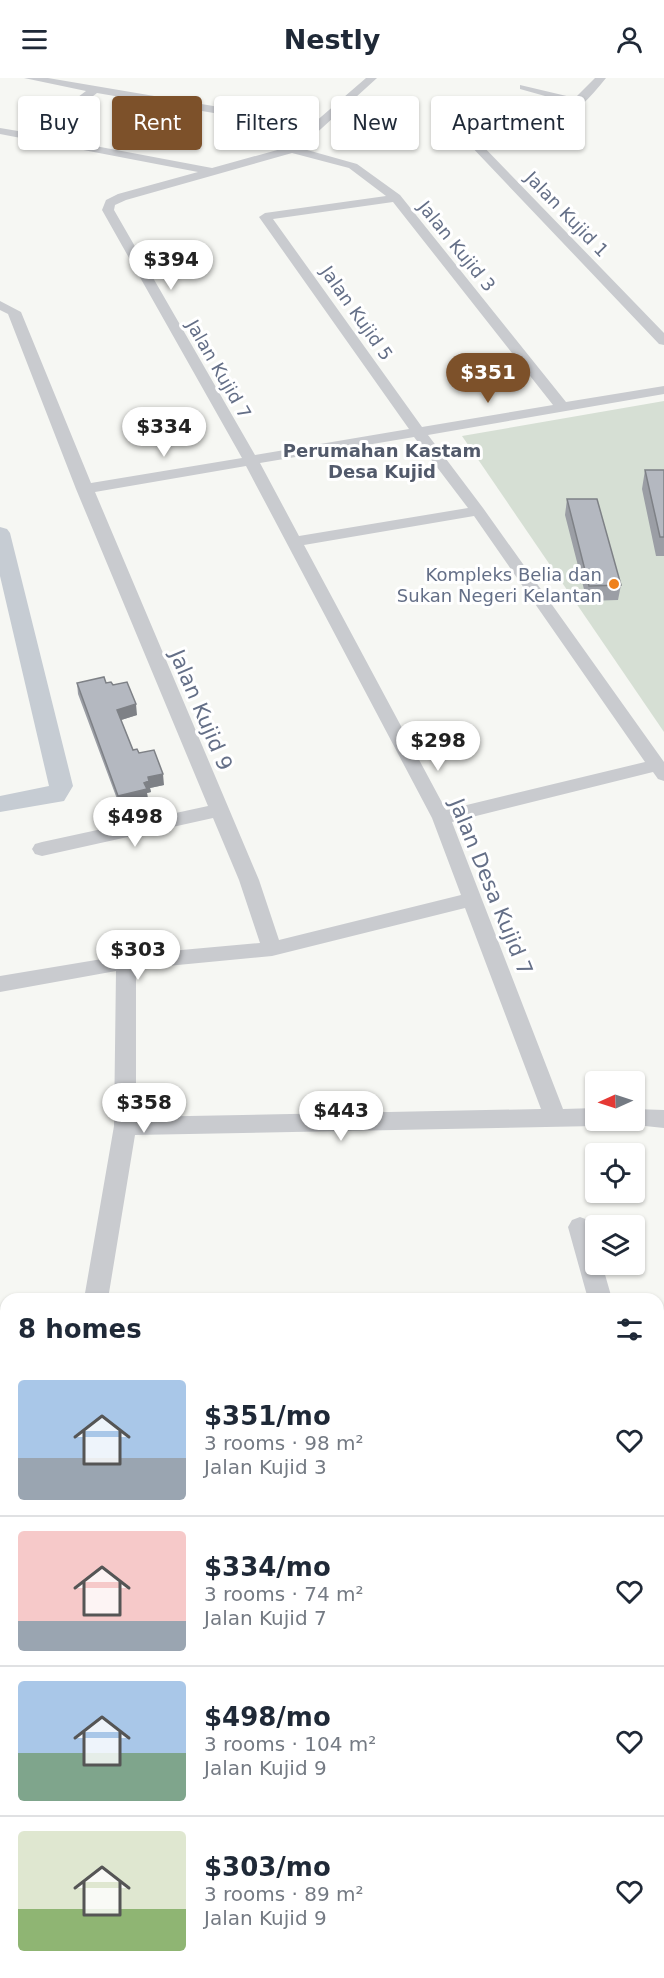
<!DOCTYPE html>
<html lang="en">
<head>
<meta charset="utf-8">
<style>
  body { margin:0; font-family:"DejaVu Sans",sans-serif; background:#f6f6f7; color:#1f2937; height:100vh; display:flex; flex-direction:column; font-size:22px; white-space:nowrap }
  * { box-sizing:border-box; margin:0 }
  p { font-size:20px; color:#747a83 }
  .icon { flex:none; width:33px; height:33px; fill:none; stroke:currentColor; stroke-width:2; stroke-linecap:round; stroke-linejoin:round }
  .map { position:relative; flex:1; overflow:hidden }
  .panel { position:absolute; left:0px; top:1215px; width:664px; height:686px; display:flex; flex-direction:column; background:#fff; border-radius:18px 18px 0 0; box-shadow:0 2px 4px #0004 }
  .panel>* { flex:none }
  .top-card { position:absolute; left:18px; top:18px; width:628px; height:54px; display:flex; gap:12px }
  .needle { width:39px; rotate:267deg }
  .buttons { position:absolute; left:585px; top:993px; display:grid; gap:12px }
  .buttons a { display:grid; place-items:center; width:60px; height:60px; border-radius:6px; background:#fff; box-shadow:0 2px 4px #0004; font-size:30px }
  .price { position:absolute; translate:-50% -51px; padding:0 14px; border-radius:21px; background:#fff; color:#222; font-size:20px; line-height:39px; filter:drop-shadow(0 2px 3px #0008) }
  .price::after { content:''; position:absolute; left:50%; top:36px; width:18px; height:14px; margin-left:-9px; background:inherit; clip-path:polygon(0 0,100% 0,50% 100%) }
  .price.on { background:#7d512a; color:#fff }
  ul { padding:0; list-style:none }
  li { display:flex; align-items:center; gap:18px; height:150px; padding:0 18px }
  li+li { border-top:2px solid #e0e1e3 }
  li span { display:grid; place-items:center; flex:none; width:168px; height:120px; border-radius:6px; color:#555 }
  li>.icon { margin-inline-start:auto }
  span .icon { width:72px; height:72px; fill:#fffc; stroke-width:1 }
  li b { font-size:26px }
  h2 { display:flex; justify-content:space-between; align-items:center; height:72px; padding:0 18px; font-size:26px }
  .chip { padding:0 21px; border-radius:6px; background:#fff; box-shadow:0 2px 4px #0004; font-size:21px; line-height:54px }
  .chip.on { background:#7d512a; color:#fff }
  header { display:flex; justify-content:space-between; align-items:center; height:78px; padding:0 18px; background:#fff; font-size:27px; font-weight:800 }
  .map>svg:first-child { display:block }
</style>
</head>
<body>
<header><svg class="icon" aria-label="menu" viewBox="0 0 24 24"><path d="M4 6h16M4 12h16M4 18h16"/></svg>Nestly<svg class="icon" aria-label="person" viewBox="0 0 24 24"><circle cx="12" cy="8" r="4"/><path d="M4 21q1-7 8-7t8 7"/></svg></header>
<div class="map">
<svg width="664" height="1900" viewBox="0 0 664 1900">
  <rect width="100%" height="100%" fill="#f6f7f3"/>
  <path fill="#d6dfd4" d="M664,323V654L462,358Z"/>
  <g fill="none" stroke-linecap="round" stroke-linejoin="round">
    <path fill="#c6ccd3" fill-rule="evenodd" d="M0,449L7,451L10,455L73,708L64,723L0,734V718L49,708L0,498Z"/>
    <defs>
      <path id="secondary" d="M664,1437V1473L658,1474V1438Z
        M6,1503V1541L0,1542V1504Z"/>
    </defs>
    <use href="#secondary" stroke="#bbbdc4" stroke-width="3"/>
    <path fill="#c9cbcf" fill-rule="evenodd" d="M24,0H48L314,45L366,0H377L300,70L357,86L400,117L566,324L664,308V316L428,357L483,430L664,684V703L658,701L653,694L452,744L563,1031L596,1030V1042H605L604,1045L596,1048L135,1057L108,1221H84L114,1048L116,893L0,914V898L126,877L260,865L239,802L213,740L42,778L35,776L32,771L35,766L42,764L208,728L76,411L8,236L0,232V223L21,234L91,405L242,380L102,132L106,122L118,116L198,94L0,56V50L30,55L86,13ZM97,15L308,51L288,69L212,90L42,58ZM292,75L349,90L386,118L265,135L259,139L409,351L255,377L114,132L115,127L126,122ZM393,124L553,327L422,349L273,141ZM414,359L468,430L299,458L260,385ZM246,388L432,740L461,817L279,862L259,802L95,414ZM474,438L645,684L446,732L304,467ZM465,830L541,1031L136,1039V891L272,878Z
      M595,0H606C566,51 546,51 486,60L479,64L664,255V267L659,266L467,64L475,56L541,44L570,25L520,11V7L575,20Z
      M634,1031L664,1032V1050L626,1046L624,1042H634Z
      M580,1139L588,1142C595,1157 596,1170 596,1186H602L612,1221H588L568,1149L572,1142Z
      M658,1384L664,1386V1425L658,1423Z
      M18,1894H50V1900H18Z
      M316,1894H348V1900H316Z"/>
    <use href="#secondary" fill="#fff" fill-rule="evenodd"/>
  </g>
  <path fill="#9b9ea5" d="M645,392H664V478H656L642,411Z
    M567,421L621,507L618,522L587,523L565,437Z
    M77,605H106L137,637L121,642L133,672L139,675L164,707L150,710L151,714L147,715L148,722L120,729L78,616Z"/>
  <path fill="#7e8186" d="M136,626L137,637L118,643L117,632Z
    M163,696L164,707L150,710L151,714L147,715L148,722L120,729L118,718L144,705L148,699Z"/>
  <path fill="#b4b8c0" stroke="#7e8186" stroke-width="1.5" d="M645,392H664V459H660Z
    M567,421H597L621,507L589,508Z
    M104,599L106,605L111,604L113,607L127,604L136,626L117,632L133,672L137,671L139,675L154,672L163,696L148,699L149,703L144,705L147,711L118,718L77,605Z"/>
  <circle fill="#ef811b" stroke="#fff" stroke-width="2" cx="614" cy="506" r="6"/>
  <g text-anchor="middle" dominant-baseline="central" stroke-width="6" stroke-linejoin="round" paint-order="stroke">
    <g font-size="18" fill="#646f87" stroke="#fff">
      <text transform="translate(567 136) rotate(46)">Jalan Kujid 1</text>
      <text transform="translate(457 168) rotate(51)">Jalan Kujid 3</text>
      <text transform="translate(357 235) rotate(55)">Jalan Kujid 5</text>
      <text transform="translate(219 291) rotate(60)">Jalan Kujid 7</text>
    </g>
    <g font-size="18" font-weight="bold" fill="#525a6b" stroke="#fff">
      <text x="382" y="372">Perumahan Kastam<tspan x="382" dy="21">Desa Kujid</tspan></text>
    </g>
    <g font-size="18" fill="#646f87" stroke="#fff" text-anchor="end">
      <text x="602" y="496">Kompleks Belia dan<tspan x="602" dy="21">Sukan Negeri Kelantan</tspan></text>
    </g>
    <g font-size="21" fill="#646f87" stroke="#fff">
      <text transform="translate(201 632) rotate(67)">Jalan Kujid 9</text>
      <text transform="translate(491 809) rotate(68)">Jalan Desa Kujid 7</text>
    </g>
  </g>
</svg>
<div class="buttons">
<a><svg class="needle" viewBox="-14 -14 28 28"><path d="M0-13l5 13h-10z" fill="#e53935"/><path d="M0 13l5-13h-10z" fill="#747a83"/></svg></a>
<a><svg class="icon" aria-label="locate" viewBox="0 0 24 24"><circle cx="12" cy="12" r="6"/><path d="M12 2v4M12 18v4M2 12h4M18 12h4"/></svg></a>
<a><svg class="icon" aria-label="layers" viewBox="0 0 24 24"><path d="M12 4l9 5-9 5-9-5zM3 14l9 5 9-5"/></svg></a>
</div>
<b class="price" style="left:171px;top:213px">$394</b>
<b class="price on" style="left:488px;top:326px">$351</b>
<b class="price" style="left:164px;top:380px">$334</b>
<b class="price" style="left:438px;top:694px">$298</b>
<b class="price" style="left:135px;top:770px">$498</b>
<b class="price" style="left:138px;top:903px">$303</b>
<b class="price" style="left:144px;top:1056px">$358</b>
<b class="price" style="left:341px;top:1064px">$443</b>
<div class="top-card">
<a class="chip">Buy</a>
<a class="chip on">Rent</a>
<a class="chip">Filters</a>
<a class="chip">New</a>
<a class="chip">Apartment</a>
</div>
<section class="panel">
<h2>8 homes<svg class="icon" aria-label="filters" viewBox="0 0 24 24"><path d="M4 7h16M4 17h16"/><circle cx="9" cy="7" r="2"/><circle cx="15" cy="17" r="2"/></svg></h2>
<ul>
<li><span style="background:linear-gradient(#a9c7e8 65%,#9aa5b1 0)"><svg class="icon" aria-label="home" viewBox="0 0 24 24"><path d="M3 11l9-7 9 7M6 9v11h12V9"/></svg></span><div><b>$351/mo</b><p>3 rooms · 98 m²</p><p>Jalan Kujid 3</p></div><svg class="icon" aria-label="heart" viewBox="0 0 24 24"><path d="M12 20l-8-8c-3-5 5-10 8-4 3-6 11-1 8 4z"/></svg></li>
<li><span style="background:linear-gradient(#f6c9c9 75%,#9aa5b1 0)"><svg class="icon" aria-label="home" viewBox="0 0 24 24"><path d="M3 11l9-7 9 7M6 9v11h12V9"/></svg></span><div><b>$334/mo</b><p>3 rooms · 74 m²</p><p>Jalan Kujid 7</p></div><svg class="icon" aria-label="heart" viewBox="0 0 24 24"><path d="M12 20l-8-8c-3-5 5-10 8-4 3-6 11-1 8 4z"/></svg></li>
<li><span style="background:linear-gradient(#a9c7e8 60%,#7fa58c 0)"><svg class="icon" aria-label="home" viewBox="0 0 24 24"><path d="M3 11l9-7 9 7M6 9v11h12V9"/></svg></span><div><b>$498/mo</b><p>3 rooms · 104 m²</p><p>Jalan Kujid 9</p></div><svg class="icon" aria-label="heart" viewBox="0 0 24 24"><path d="M12 20l-8-8c-3-5 5-10 8-4 3-6 11-1 8 4z"/></svg></li>
<li><span style="background:linear-gradient(#dfe7d0 65%,#8fb573 0)"><svg class="icon" aria-label="home" viewBox="0 0 24 24"><path d="M3 11l9-7 9 7M6 9v11h12V9"/></svg></span><div><b>$303/mo</b><p>3 rooms · 89 m²</p><p>Jalan Kujid 9</p></div><svg class="icon" aria-label="heart" viewBox="0 0 24 24"><path d="M12 20l-8-8c-3-5 5-10 8-4 3-6 11-1 8 4z"/></svg></li>
</ul>
</section>
</div>
</body>
</html>
